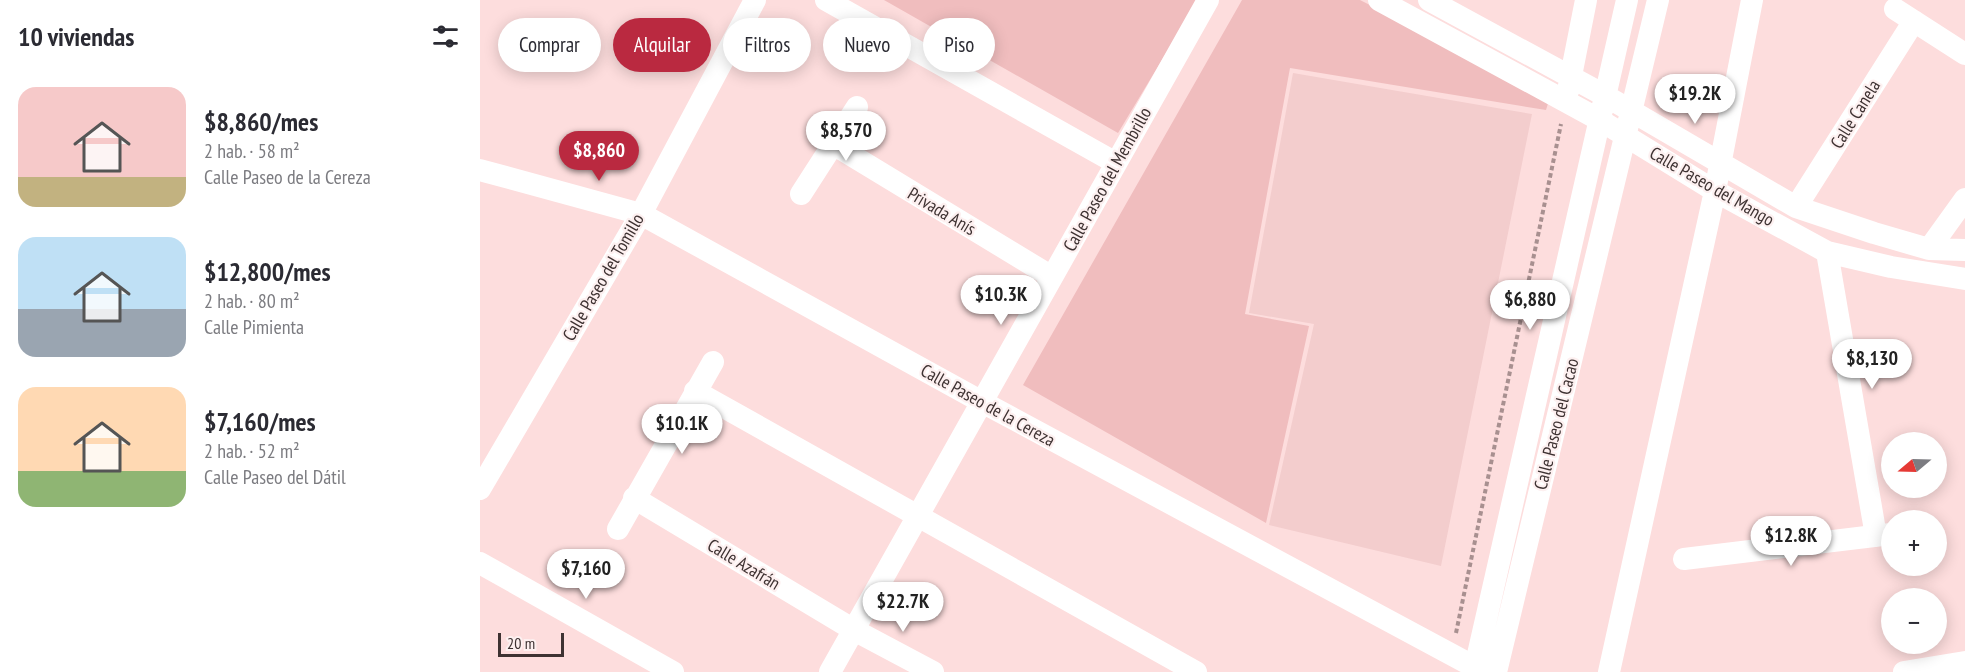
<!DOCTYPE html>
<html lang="es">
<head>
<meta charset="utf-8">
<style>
  body { margin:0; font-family:"PT Sans Narrow",sans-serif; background:#f7f7f7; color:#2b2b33; height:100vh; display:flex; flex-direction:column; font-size:22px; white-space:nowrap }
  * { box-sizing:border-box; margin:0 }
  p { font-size:20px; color:#7c7c81 }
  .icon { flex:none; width:33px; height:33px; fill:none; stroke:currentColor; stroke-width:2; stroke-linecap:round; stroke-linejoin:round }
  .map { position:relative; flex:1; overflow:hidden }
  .panel { display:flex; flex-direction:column; background:#fff; width:480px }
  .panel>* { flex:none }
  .banner { position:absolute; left:18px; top:18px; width:570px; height:54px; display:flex; gap:12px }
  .needle { width:39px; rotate:251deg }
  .buttons { position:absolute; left:1401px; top:432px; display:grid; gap:12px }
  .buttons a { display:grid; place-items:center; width:66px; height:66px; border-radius:50%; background:#fff; box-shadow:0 3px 15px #0003; font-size:30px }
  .scale { position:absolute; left:18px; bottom:15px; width:66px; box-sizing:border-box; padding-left:6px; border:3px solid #3e3232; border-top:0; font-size:16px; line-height:21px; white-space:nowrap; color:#3e3232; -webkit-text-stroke:4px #fdf0f0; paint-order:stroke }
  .price { position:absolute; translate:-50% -51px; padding:0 14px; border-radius:21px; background:#fff; color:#222; font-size:20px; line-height:39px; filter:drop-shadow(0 2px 3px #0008) }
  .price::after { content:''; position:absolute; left:50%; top:36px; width:18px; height:14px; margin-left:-9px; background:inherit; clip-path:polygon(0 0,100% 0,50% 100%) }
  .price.current { background:#ba2940; color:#fff }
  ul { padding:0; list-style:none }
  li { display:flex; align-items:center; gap:18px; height:150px; padding:0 18px }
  li span { display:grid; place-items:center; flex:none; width:168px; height:120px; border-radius:18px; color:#555 }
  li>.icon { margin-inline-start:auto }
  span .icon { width:72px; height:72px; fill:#fffc; stroke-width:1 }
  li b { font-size:26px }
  h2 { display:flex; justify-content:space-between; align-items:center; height:72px; padding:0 18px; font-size:26px }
  .pill { padding:0 21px; border-radius:27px; background:#fff; box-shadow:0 3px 15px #0003; font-size:21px; line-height:54px }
  .pill.current { background:#ba2940; color:#fff }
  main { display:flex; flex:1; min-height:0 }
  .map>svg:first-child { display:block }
</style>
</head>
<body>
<main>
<section class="panel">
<h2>10 viviendas<svg class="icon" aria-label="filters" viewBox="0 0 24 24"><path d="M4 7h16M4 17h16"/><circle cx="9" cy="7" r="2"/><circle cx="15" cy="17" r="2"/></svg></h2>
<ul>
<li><span style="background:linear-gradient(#f6c9c9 75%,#c2b280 0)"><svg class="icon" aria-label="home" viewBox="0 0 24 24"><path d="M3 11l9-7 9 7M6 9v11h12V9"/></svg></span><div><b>$8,860/mes</b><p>2 hab. · 58 m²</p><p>Calle Paseo de la Cereza</p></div></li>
<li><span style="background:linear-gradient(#bfe0f5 60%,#9aa5b1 0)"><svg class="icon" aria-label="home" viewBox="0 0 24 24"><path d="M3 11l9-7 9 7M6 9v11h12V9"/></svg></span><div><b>$12,800/mes</b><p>2 hab. · 80 m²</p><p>Calle Pimienta</p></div></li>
<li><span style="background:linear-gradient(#ffd9b3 70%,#8fb573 0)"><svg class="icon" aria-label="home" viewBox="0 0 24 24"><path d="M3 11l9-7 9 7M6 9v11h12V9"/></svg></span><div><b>$7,160/mes</b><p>2 hab. · 52 m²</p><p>Calle Paseo del Dátil</p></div></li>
</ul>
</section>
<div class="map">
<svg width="1485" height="672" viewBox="0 0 1485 672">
  <rect width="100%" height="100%" fill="#fddddd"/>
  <path fill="#f3cdcd" d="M813,73L1052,114L961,566L789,525L834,324L769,313Z"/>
  <path fill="#f0bdbe" d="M404,0H718L638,133Z
    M762,0H880L1070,97L1066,110L810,68L765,314L829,326L786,523L543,385Z"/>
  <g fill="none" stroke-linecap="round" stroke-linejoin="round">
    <path stroke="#a89090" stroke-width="4" stroke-dasharray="4.5 3" stroke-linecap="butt" d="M976,633L1081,124"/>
    <path stroke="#fff" stroke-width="22" d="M346,0L636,163
      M899,0L1118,119L1235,191L1347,252L1411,267L1485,279
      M949,0L1124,95L1316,207L1394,233L1449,249L1485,250
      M1415,9L1485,54
      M1088,91L1106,0
      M353,144L572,277
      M0,170L161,214L502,402L1004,672
      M321,194L377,107
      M1316,207L1434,21
      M1449,249L1485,199
      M1347,252L1396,536
      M215,391L716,672
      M0,489L161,214L275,0
      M154,498L374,630L453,672
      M138,529L233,362
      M1204,559L1411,534
      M0,563L193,672
      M350,672L728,0
      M994,672L1147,0
      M1016,672L1178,0
      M1129,672L1235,191L1272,0
      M1424,672L1485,662"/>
  </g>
  <g text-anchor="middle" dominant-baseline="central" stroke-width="4.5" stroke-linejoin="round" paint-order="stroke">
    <g font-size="18" fill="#3e3232" stroke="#fdf0f0">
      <text transform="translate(1375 114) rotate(-58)">Calle Canela</text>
      <text transform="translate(627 179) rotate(-61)">Calle Paseo del Membrillo</text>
      <text transform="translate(1232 186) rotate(30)">Calle Paseo del Mango</text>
      <text transform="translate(462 211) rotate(31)">Privada Anís</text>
      <text transform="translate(123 277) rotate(-60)">Calle Paseo del Tomillo</text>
      <text transform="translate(508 405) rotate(29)">Calle Paseo de la Cereza</text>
      <text transform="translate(1076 424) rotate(-76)">Calle Paseo del Cacao</text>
      <text transform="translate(264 564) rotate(31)">Calle Azafrán</text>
    </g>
  </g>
</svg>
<div class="buttons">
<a><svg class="needle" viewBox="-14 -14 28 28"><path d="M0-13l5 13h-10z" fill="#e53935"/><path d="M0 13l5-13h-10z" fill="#7c7c81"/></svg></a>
<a>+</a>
<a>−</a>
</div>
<div class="scale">20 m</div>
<b class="price" style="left:1215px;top:125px">$19.2K</b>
<b class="price" style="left:366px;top:162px">$8,570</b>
<b class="price current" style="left:119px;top:182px">$8,860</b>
<b class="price" style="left:521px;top:326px">$10.3K</b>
<b class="price" style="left:1050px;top:331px">$6,880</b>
<b class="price" style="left:1392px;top:390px">$8,130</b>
<b class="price" style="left:202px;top:455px">$10.1K</b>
<b class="price" style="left:1311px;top:567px">$12.8K</b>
<b class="price" style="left:106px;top:600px">$7,160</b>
<b class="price" style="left:423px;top:633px">$22.7K</b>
<div class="banner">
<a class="pill">Comprar</a>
<a class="pill current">Alquilar</a>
<a class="pill">Filtros</a>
<a class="pill">Nuevo</a>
<a class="pill">Piso</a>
</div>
</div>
</main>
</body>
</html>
